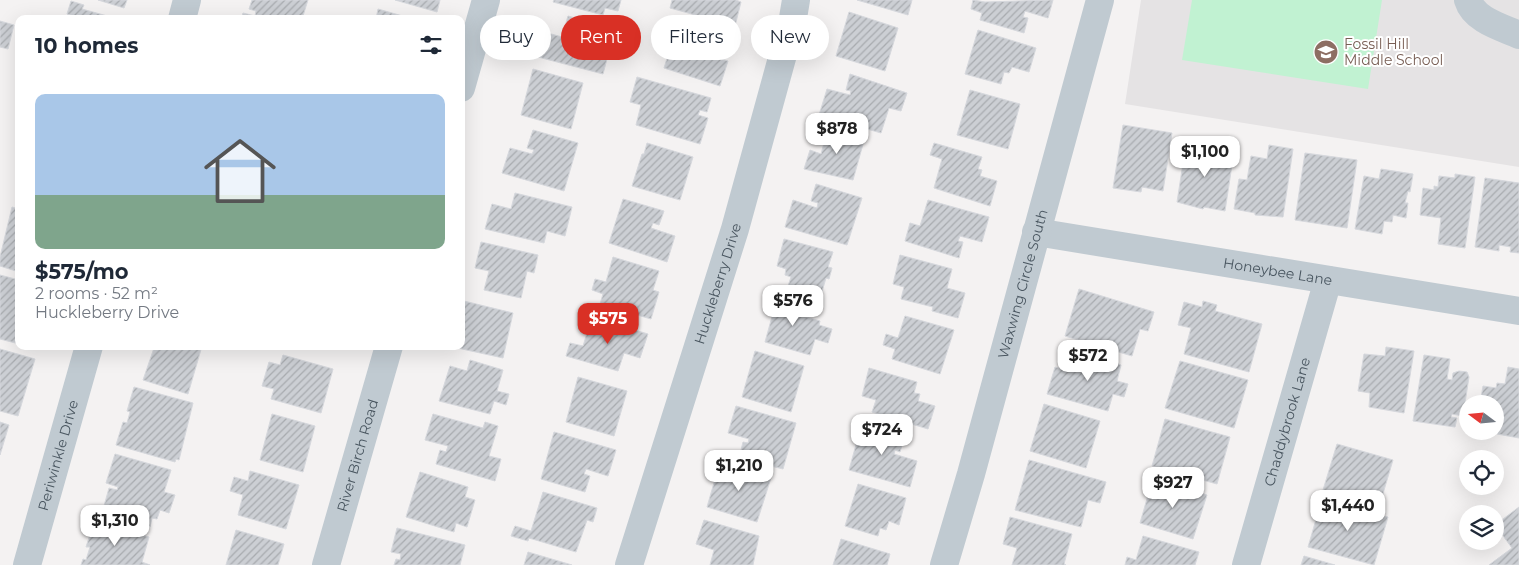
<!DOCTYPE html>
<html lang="en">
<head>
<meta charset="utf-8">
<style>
  body { margin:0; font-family:Montserrat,sans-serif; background:#f2f2f3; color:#1f2937; height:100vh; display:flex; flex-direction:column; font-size:19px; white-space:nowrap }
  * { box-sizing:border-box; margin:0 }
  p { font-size:16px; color:#747a83 }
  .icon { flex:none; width:28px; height:28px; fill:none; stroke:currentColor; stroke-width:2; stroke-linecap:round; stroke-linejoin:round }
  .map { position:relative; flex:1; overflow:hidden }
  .drawer { position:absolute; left:15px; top:15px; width:450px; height:335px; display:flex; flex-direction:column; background:#fff; border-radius:10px; box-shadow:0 5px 20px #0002 }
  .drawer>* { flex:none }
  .guide { position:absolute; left:480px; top:15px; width:475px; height:45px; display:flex; gap:10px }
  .needle { width:32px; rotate:286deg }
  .tools { position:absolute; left:1459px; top:395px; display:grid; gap:10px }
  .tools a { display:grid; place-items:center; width:45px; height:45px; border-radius:50%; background:#fff; box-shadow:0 5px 20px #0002; font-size:25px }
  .price { position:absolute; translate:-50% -42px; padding:0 11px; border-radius:10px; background:#fff; color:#222; font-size:16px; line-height:32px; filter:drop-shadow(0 1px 2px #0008) }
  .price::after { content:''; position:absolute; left:50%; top:30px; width:15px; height:11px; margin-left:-8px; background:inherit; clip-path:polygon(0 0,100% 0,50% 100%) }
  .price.selected { background:#d93025; color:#fff }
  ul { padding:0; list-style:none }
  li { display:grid; align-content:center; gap:10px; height:265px; padding:0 20px }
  li span { display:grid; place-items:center; height:155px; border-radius:10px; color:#555 }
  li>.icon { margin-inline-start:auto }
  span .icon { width:90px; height:90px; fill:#fffc; stroke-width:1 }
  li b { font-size:21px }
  h2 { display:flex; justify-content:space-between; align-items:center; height:60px; padding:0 20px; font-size:21px }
  .tag { padding:0 18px; border-radius:22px; background:#fff; box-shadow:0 5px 20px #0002; font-size:18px; line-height:45px }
  .tag.selected { background:#d93025; color:#fff }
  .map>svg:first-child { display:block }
</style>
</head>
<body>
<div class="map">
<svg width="1519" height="565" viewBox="0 0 1519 565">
  <defs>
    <pattern id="building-hatch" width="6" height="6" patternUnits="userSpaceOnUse" patternTransform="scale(1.25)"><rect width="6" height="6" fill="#cccfd4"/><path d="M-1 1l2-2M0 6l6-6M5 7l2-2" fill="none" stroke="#a8abaf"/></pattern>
  </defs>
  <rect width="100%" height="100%" fill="#f4f2f2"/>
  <path fill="#e5e3e4" d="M1141,0H1519V167L1125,104Z"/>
  <path fill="#c1f2d2" d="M1192,0H1382L1368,89L1182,60Z"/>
  <path fill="url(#building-hatch)" stroke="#d6d8dd" d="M98,0H127L124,8Z
    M252,0H308L302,19H241L243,13L255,16L256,11L249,9Z
    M395,0H440L437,12Z
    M554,0H621L618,11L605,8L603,15L553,2Z
    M672,0H736L741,2L735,26L670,8Z
    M857,0H912L908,15Z
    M973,0L985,2L1053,0L1048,18L1025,11L1023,17L1028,18L1024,33L980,20L982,13L971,9Z
    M71,1L84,5L82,9L118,19H78V17L67,14Z
    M378,9L413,19H376Z
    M849,12L898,28L885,71L836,56Z
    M568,16L615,29L603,74L538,57L544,32L562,37Z
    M0,21L14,25L8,49L0,47Z
    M674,26L707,36L702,54L728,61L720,86L664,68L668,55L665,54Z
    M978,30L1036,48L1029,72L1012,67L1009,73L1004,72L1001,84L965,74Z
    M533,69L583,83L571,129L521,115Z
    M850,74L907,93L901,111L889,108L881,133L819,115L827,89L850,95L851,91L846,90Z
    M637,77L711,98L707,112L700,110L698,115L708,118L700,144L636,125L641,105L630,102Z
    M970,90L1020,104L1008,149L957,135Z
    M1123,125L1172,133L1163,191L1142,187L1141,192L1113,188Z
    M830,127L865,137L853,180L804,169L810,150L821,154L824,143L828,144Z
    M533,130L578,143L564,191L502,173L510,148L532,154L534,150L527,148Z
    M647,143L693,157L680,200L632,186L642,154H644Z
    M934,143L982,157L978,169L982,170L980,176L997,181L990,206L934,188L942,159L930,155Z
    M1186,144L1234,152L1225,211L1204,207L1203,209L1177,202Z
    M1269,145L1293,149L1283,217L1255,215V213L1234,209L1239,179L1247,180L1251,156L1267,159Z
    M1305,153L1357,160L1347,228L1295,220Z
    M1381,169L1413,174L1410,192L1408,191L1405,203H1408L1406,218L1393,215L1392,222L1384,221L1382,234L1355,229L1364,176L1379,179Z
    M1455,174L1475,177L1465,248L1438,244L1441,218L1420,215L1423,188L1434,190V186L1438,187L1439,176L1455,178Z
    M1485,178L1519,183V253L1510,252L1511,247L1499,245V251L1475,247Z
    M816,184L862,198L847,245L785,227L793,200L817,208L818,203L811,201Z
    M515,193L572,207L565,236L547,231L544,243L485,229L492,204L511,209Z
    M623,199L664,211L659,225L653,223L651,228L675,236L667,262L609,243Z
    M928,200L989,217L982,242L960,236L958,241L963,242L959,258L905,241L910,223L920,226Z
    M12,207L19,209V272L0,266V257Z
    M784,239L833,252L828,267L832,268L829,279L826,278L821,295L788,286L791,277L785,275L786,269L777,266Z
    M481,242L538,255L534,273L527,271L521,298L484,290L489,271L475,268Z
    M900,255L952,269L947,288L965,293L958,318L932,311L933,307L901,299L904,287L893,284Z
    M613,257L659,271L653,290L659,292L651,319L600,304L603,294L592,290L595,279L606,282Z
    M0,275L19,280V344L0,339Z
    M1079,289L1154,312L1148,331L1140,329L1132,356L1065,336Z
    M770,294L795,302L792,313L820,321L819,325L832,329L828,343L815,339L810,355L765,342L773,313L764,311Z
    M464,301L513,313L503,358L453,347L461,346V312Z
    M1203,301L1217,305L1215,311L1262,324L1249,372L1184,354L1191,328L1178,325L1184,302L1202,307Z
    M905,316L954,330L940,374L892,359L895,349L883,345L886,334L898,338Z
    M592,317L648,334L640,358L624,353L618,371L566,356L570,343L583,346Z
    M147,346H202L188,394L143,380L154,348Z
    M1386,347L1414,351L1404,413L1369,407L1370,393L1358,391L1364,354L1385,356Z
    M0,349L35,359L18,416L0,411Z
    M755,351L804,366L791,412L742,397Z
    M1074,351L1121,365L1117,381L1128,384L1124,397L1113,394L1108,411L1047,394L1055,367L1068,371Z
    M283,355L333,369L321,413L271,399L274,389L262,386L269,362L280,365Z
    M1424,355L1450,359L1447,379L1452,380L1453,373L1459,371L1467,372L1469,377L1463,416L1452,414L1451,417L1457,418L1455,427L1413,421Z
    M470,360L503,370L497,391L509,394L506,405L494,401L490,414L439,401L450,366L467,371Z
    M1180,361L1248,380L1234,428L1165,408Z
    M1508,367L1519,369V438L1497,434L1499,421L1495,420V404H1480L1483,386L1496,388L1497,383L1505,384Z
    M869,368L917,382L914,393L920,394L918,401L935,406L928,429L872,412L876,400L862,396Z
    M578,377L627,391L614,436L566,422Z
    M134,387L193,403L179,460L176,459L175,462L116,445L123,422L127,423L130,412L127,411Z
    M1044,404L1100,421L1086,468L1030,451Z
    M736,406L796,423L783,469L739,458L743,442L748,443L749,439L728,433Z
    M272,414L315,426L303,472L260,460Z
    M433,414L483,428L485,422L498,426L489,456L501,459L495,481L436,464L440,450L446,452L448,446L425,440Z
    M1165,419L1230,437L1217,484L1152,466Z
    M0,422L9,425L0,455Z
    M862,423L905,435L900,452L895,450L894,454L917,461L910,487L849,470Z
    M554,432L616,450L608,476L586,469L584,474L590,476L585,492L541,479Z
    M1337,444L1393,460L1379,507L1323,490Z
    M115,454L171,470L164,492L175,495L169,513L160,510L157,519L152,518L150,527L102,513L109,488L117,490L118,487L106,483Z
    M1029,460L1106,482L1100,503L1088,500L1081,527L1015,510Z
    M720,462L771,478L757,522L707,507Z
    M250,471L299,485L286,529L238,515L243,495L230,491L234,477L248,481Z
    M420,472L468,487L465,497L475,500L467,527L456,523L454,532L406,517Z
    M1153,478L1207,495L1193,539L1140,523Z
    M858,484L906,498L899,525L889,521L886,530L880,528L878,536L845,526Z
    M543,492L597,508L593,522L587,520L576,552L529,538L528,541L511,536L515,526L531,531Z
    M1322,499L1388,517L1374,565L1308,547Z
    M1519,507V565H1489L1512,548L1495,525Z
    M1010,517L1072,534L1064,564L1066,565H1012L1017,548L1003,544Z
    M704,520L759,536L753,565H710L714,550L696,544Z
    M94,522L149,537L142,562L150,565H81L83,559L86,560L90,547H86Z
    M397,528L465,545L460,565H394L396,559L400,560L401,554L391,552Z
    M236,530L284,544L278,565H226Z
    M1143,536L1199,552L1195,565H1125L1127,557L1136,560Z
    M841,539L890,554L887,565H833Z
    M528,552L572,565H524Z
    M1304,556L1335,565H1301Z"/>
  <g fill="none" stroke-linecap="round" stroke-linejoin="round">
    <g stroke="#c0cad1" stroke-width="28">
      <path d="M1468,0C1474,20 1501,27 1519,35"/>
      <path d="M182,19L187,0"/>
      <path d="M461,88L486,0"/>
      <path id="s1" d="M1036,232L1519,311"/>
      <path id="s2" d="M27,565L89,346"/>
      <path id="s3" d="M326,565L389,346"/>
      <path id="s4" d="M629,565L735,229L793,18L796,0"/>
      <path id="s5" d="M944,565L971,474L1100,0"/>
      <path id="s6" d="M1246,565L1328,280"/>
    </g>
  </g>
  <defs>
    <symbol id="school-disc" viewBox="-11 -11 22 22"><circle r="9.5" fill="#8d6e63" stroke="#fff"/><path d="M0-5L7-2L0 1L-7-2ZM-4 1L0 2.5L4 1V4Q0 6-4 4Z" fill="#fff"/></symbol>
  </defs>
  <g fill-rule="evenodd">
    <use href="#school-disc" x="1312" y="38" width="28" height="28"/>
  </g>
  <g text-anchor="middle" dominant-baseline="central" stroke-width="4" stroke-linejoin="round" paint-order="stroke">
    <g font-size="14" fill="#785e54" stroke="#fff" text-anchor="start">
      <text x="1344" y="44">Fossil Hill<tspan x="1344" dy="16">Middle School</tspan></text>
    </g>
    <g font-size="14" fill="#495660" stroke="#fff">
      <text stroke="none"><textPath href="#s1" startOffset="245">Honeybee Lane</textPath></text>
      <text stroke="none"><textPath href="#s5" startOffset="292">Waxwing Circle South</textPath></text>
      <text stroke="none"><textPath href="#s4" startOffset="295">Huckleberry Drive</textPath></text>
      <text stroke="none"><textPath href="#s6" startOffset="149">Chaddybrook Lane</textPath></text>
      <text stroke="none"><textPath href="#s2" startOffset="114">Periwinkle Drive</textPath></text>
      <text stroke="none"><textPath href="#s3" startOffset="114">River Birch Road</textPath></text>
    </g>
  </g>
</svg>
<div class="tools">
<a><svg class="needle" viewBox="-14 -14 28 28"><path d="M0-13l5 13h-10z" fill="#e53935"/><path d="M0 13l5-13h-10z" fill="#747a83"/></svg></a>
<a><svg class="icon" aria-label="locate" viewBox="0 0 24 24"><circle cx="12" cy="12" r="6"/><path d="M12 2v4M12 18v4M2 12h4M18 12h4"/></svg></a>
<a><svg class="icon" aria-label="layers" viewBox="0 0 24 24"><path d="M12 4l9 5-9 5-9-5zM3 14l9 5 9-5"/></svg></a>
</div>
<b class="price" style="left:837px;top:155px">$878</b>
<b class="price" style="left:1205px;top:178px">$1,100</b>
<b class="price" style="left:793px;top:327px">$576</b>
<b class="price selected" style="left:608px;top:345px">$575</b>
<b class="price" style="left:1088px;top:382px">$572</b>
<b class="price" style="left:882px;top:456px">$724</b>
<b class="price" style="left:739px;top:492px">$1,210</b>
<b class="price" style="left:1173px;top:509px">$927</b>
<b class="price" style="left:1348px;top:532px">$1,440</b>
<b class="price" style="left:115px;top:547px">$1,310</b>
<div class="guide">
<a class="tag">Buy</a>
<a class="tag selected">Rent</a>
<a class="tag">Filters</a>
<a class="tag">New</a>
</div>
<section class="drawer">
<h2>10 homes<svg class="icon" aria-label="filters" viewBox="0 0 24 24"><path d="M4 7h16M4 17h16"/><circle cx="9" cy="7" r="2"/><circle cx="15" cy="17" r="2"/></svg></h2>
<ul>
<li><span style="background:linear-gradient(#a9c7e8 65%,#7fa58c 0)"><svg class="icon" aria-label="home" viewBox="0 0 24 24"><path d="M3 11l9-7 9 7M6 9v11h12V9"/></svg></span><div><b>$575/mo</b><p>2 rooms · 52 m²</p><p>Huckleberry Drive</p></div></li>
</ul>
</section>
</div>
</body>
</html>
